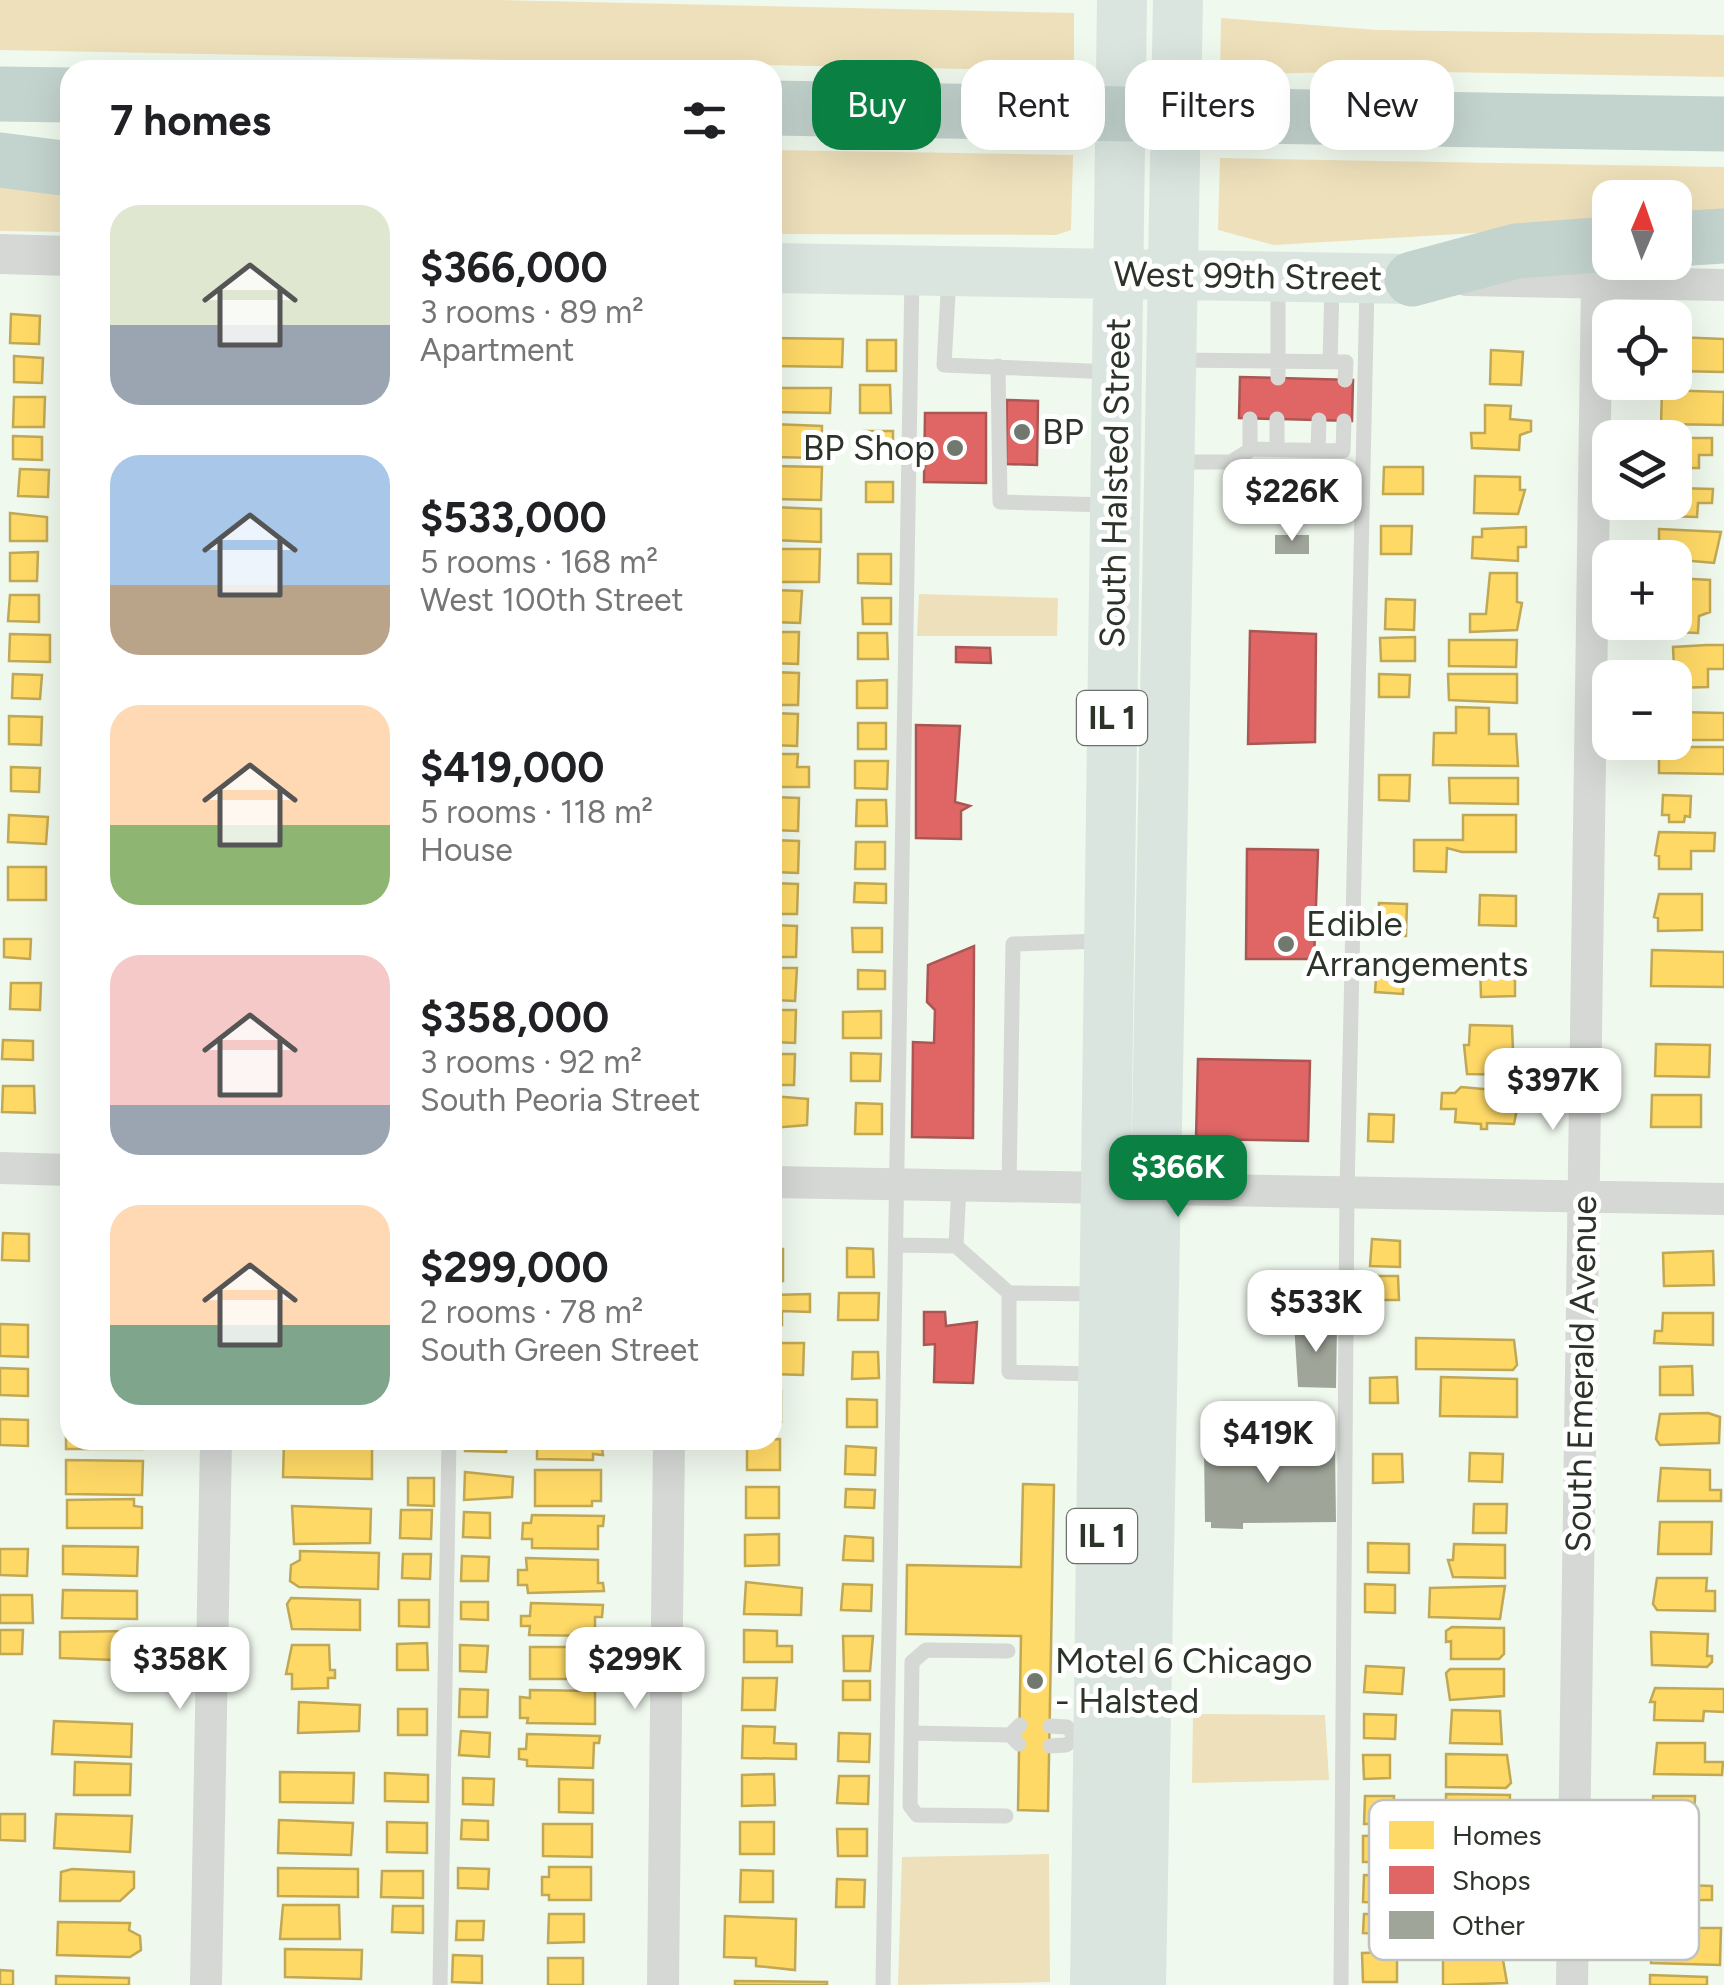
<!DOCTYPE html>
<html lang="en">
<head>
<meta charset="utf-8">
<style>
  body { margin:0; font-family:Figtree,sans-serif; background:#f2f2f2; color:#202124; height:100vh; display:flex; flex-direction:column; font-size:38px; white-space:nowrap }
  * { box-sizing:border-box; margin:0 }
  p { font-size:32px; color:#757577 }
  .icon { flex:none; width:55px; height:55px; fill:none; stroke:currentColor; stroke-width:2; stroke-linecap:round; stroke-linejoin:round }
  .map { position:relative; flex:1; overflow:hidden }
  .sheet { position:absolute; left:60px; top:60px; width:722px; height:1390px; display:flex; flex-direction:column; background:#fff; border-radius:30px; box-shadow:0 10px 40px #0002 }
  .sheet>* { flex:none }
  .banner { position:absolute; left:812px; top:60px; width:760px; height:90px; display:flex; gap:20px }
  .needle { width:65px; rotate:2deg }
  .controls { position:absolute; left:1592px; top:180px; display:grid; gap:20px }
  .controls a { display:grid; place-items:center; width:100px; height:100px; border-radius:20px; background:#fff; box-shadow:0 10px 40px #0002; font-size:50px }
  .price { position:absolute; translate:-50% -85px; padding:0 22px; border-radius:20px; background:#fff; color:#222; font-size:32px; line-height:65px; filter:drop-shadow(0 2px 5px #0008) }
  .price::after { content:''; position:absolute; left:50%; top:60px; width:30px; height:22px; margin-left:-15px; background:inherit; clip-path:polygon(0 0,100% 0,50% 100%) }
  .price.selected { background:#0b8043; color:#fff }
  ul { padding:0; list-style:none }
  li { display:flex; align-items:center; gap:30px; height:250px; padding:0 50px }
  li span { display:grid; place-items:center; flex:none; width:280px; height:200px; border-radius:30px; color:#555 }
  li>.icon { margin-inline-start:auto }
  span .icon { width:120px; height:120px; fill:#fffc; stroke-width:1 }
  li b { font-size:42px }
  h2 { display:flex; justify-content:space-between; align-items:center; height:120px; padding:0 50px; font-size:42px }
  .pill { padding:0 35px; border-radius:30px; background:#fff; box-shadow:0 10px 40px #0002; font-size:35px; line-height:90px }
  .pill.selected { background:#0b8043; color:#fff }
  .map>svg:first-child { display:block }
</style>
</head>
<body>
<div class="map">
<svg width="1724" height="1985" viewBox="0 0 1724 1985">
  <rect width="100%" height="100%" fill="#f0f9ee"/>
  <path fill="#eee0ba" d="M0,0H495L1074,13V71L0,50Z
    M1221,18L1377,30L1724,35V77L1379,71L1220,75Z
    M773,150L1073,155L1071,230L1056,235L773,234Z
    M1220,158L1724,167V218L1675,221V198H1610V225L1274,245L1218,230Z
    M0,176L70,185V232L0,231Z
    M919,594L1058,598L1057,636H917Z
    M1193,1714L1325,1715L1329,1780L1192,1783Z
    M1049,1854L1050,1982L898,1985L902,1857Z"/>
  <path fill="#ffd966" stroke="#c0a854" stroke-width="2.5" d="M11,314L40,316L39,344L10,343Z
    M1675,337L1724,339V372L1675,371Z
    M772,338L843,339L842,367L772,366Z
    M867,340H896V371H867Z
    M1491,350L1523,352L1521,385L1490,384Z
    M14,356L43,358L42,383L14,382Z
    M860,385H890L891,413H860Z
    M772,388H831L830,413L772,412Z
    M1662,390L1724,392L1723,425L1661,424Z
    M14,397H45L44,427H13Z
    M1485,405L1511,406L1510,419L1531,421V431L1520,435L1519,450L1472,448L1471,433H1485Z
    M772,424L822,426L821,458L772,457Z
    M864,431H893V460H864Z
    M13,436L42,437V460L13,459Z
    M1675,438H1712V455H1699V468H1675Z
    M772,466L822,467L821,500L772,499Z
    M1384,467H1423V494H1383Z
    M20,469L49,470L48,497L18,496Z
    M1475,476L1520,477V490H1525L1518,514L1474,513Z
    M866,482H893V502H866Z
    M1675,488L1713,489L1712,503H1698L1697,517L1660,516V505L1675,502Z
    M772,507L821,509V542L772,540Z
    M10,513L47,517V541H10Z
    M1381,526H1412L1411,554H1381Z
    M1526,527V547H1518V561L1472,558L1473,537H1482V529Z
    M1659,529L1721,532L1714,563L1659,558Z
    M772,549H820L819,582H772Z
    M38,552L37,581H10V553Z
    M858,554H891V584L858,583Z
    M1490,573H1517V602L1522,603L1517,630L1470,632V614H1486Z
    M1675,578L1710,580V612L1699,616L1698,633L1669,632L1670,622H1675Z
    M772,590L802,591L800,623L772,622Z
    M10,595H39V622L8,621Z
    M862,598H891V624H863Z
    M1386,599L1415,600L1414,630L1385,629Z
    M772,632H799L798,664L772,663Z
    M858,633H887L888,659H858Z
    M10,634L50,635V662L9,661Z
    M1415,637V661H1381L1380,638Z
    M1449,640H1517L1516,667L1449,666Z
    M1707,645H1724V669H1708V687L1675,688L1673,647Z
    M772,672L799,673L798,705H772Z
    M13,674L42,675L40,699L12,698Z
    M1379,674L1410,675L1409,697H1379Z
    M1448,674H1517V703L1449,700Z
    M887,680V708H857V681Z
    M1456,707L1489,708V734H1516L1518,766L1433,765L1434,733H1456Z
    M1675,712L1724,713V740H1675Z
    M772,713L798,714L797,746L772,745Z
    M9,716L42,717L41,745L9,744Z
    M858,723H886V749H858Z
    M1659,747H1724V774L1659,773Z
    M772,754H798L797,767H809V787H772Z
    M855,761H888L887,789L855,788Z
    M11,767L40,768L39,792L11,791Z
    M1379,775H1410L1409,801L1379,800Z
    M1449,778H1518V804L1450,803Z
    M1663,795L1691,796L1690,817L1685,816L1684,822H1669V815H1662Z
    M772,797L799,798L798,831L772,830Z
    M857,800H886L887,826H856Z
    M9,815L48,817L46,844L8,842Z
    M1463,815H1516V852H1462L1447,848L1446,872L1414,871V840H1463Z
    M1659,832L1715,833L1714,851H1691V869H1659V856L1655,855Z
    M772,840L799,841L798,873L772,872Z
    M856,842H885V869H855Z
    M8,867H46V900H8Z
    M772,883L798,884L797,914H772Z
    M855,883L886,884V903L854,902Z
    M1659,894H1702V930L1658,931V918L1654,917Z
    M1480,895L1516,896V926L1479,925Z
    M1379,903L1407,904L1406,936L1377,935Z
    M772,925L797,926L796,957H772Z
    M852,928H882V952H853Z
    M4,939H31L30,959L4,957Z
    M1652,950L1724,952V987L1651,986Z
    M1377,963L1404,964L1403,994L1375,992Z
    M1480,963H1515V996L1481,997Z
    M772,968H797L795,1001L772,1000Z
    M858,970L885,971V989H858Z
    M11,983H41L40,1010L10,1009Z
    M772,1010H796L795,1043L772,1042Z
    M881,1011V1038H843V1012Z
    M66,1018H70V1054H65Z
    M1470,1025L1512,1026L1514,1075L1467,1074L1464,1045H1469Z
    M3,1040L33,1041V1060L2,1059Z
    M1656,1044L1710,1045L1709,1077L1655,1076Z
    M851,1053L881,1054L880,1081H851Z
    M772,1054H795L794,1085H772Z
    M3,1086H34L35,1113L2,1112Z
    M1461,1087L1516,1092L1515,1099H1519L1514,1124L1487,1123V1129H1481V1124L1455,1122L1456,1109H1441L1442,1093H1455Z
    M1652,1095H1701V1127H1651Z
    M772,1096L808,1099L807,1125L772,1128Z
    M856,1103L882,1104V1134H855Z
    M1369,1114L1394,1115L1393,1142L1368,1141Z
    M3,1233L29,1234V1261L2,1260Z
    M1372,1239L1400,1241V1267L1370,1266Z
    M847,1248L873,1249L874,1277H847Z
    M772,1249H783V1281H772Z
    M1713,1251L1714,1285L1664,1286L1663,1253Z
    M1370,1276H1398L1399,1300H1370Z
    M839,1293H879L878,1320H838Z
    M810,1294V1312L782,1311V1325H772V1295Z
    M1663,1313H1713V1345L1654,1343L1655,1331H1662Z
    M0,1324L28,1325V1357L0,1356Z
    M1416,1338L1514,1340L1517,1365L1513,1370L1416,1369Z
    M772,1343H804L803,1375L772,1374Z
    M853,1352H878L879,1378L852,1379Z
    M1692,1366L1693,1395H1660V1367Z
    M0,1368L28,1369V1396L0,1395Z
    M1397,1377L1398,1403H1370V1378Z
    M1441,1377L1517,1379V1417L1440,1416Z
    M772,1391H781V1422H772Z
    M847,1399L877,1400V1427H847Z
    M1708,1413L1720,1417L1719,1443L1660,1445L1656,1439L1660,1414Z
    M66,1415H70V1440H142V1449H66Z
    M0,1419L28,1420V1446L0,1445Z
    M780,1439V1470H747V1440Z
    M465,1440H507L506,1452L465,1451Z
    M537,1440H601L603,1455L593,1454V1460L537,1459Z
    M284,1442L372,1443V1479L283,1477Z
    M846,1446L876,1448L875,1475L845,1474Z
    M1470,1453L1503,1454L1502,1482L1469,1481Z
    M1373,1454H1402L1403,1482L1373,1483Z
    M66,1460L143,1461L142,1495L66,1494Z
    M1661,1468L1710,1470V1490H1721V1501H1658Z
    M535,1470H601V1501H592V1506H535Z
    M465,1472L513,1477L512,1497L464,1500Z
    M408,1478H434V1506L408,1505Z
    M1023,1484L1054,1485L1048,1811L1018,1810L1021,1636L906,1634L907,1565L1021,1567Z
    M746,1487H779V1518H746Z
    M846,1489L875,1490L874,1508L845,1507Z
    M134,1499V1506L142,1507V1528H67V1500Z
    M1474,1504H1507L1506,1533H1473Z
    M292,1506L371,1509L370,1543L294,1544Z
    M401,1510H432L431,1539L400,1538Z
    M464,1512L490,1513V1538L463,1537Z
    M532,1515L604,1516L603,1526H598V1549L532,1548V1539H522L523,1523H531Z
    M1660,1522H1712L1711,1554H1658Z
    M779,1534V1565L745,1566V1535Z
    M845,1536L873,1538V1561L843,1560Z
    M1368,1543L1409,1544V1573L1368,1572Z
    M1454,1544L1505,1545V1578L1453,1577L1448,1560H1453Z
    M63,1546L138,1547L137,1576L63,1574Z
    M0,1549H28L27,1576L0,1575Z
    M300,1551L379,1553L378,1589L299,1587L290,1581L291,1565L300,1560Z
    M403,1554H431L430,1579L402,1578Z
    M462,1556L489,1557L488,1581H461Z
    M526,1558L598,1560V1583H603L604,1591L528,1593L527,1585H518V1570H527Z
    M1657,1578H1707L1706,1591H1715V1611L1657,1610L1653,1604Z
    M746,1582L802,1588L801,1615L744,1614Z
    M843,1584L872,1585L871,1611L841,1610Z
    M1365,1584L1395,1585V1613L1365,1612Z
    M1505,1586L1500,1619L1429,1617L1430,1588Z
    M63,1590L137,1591V1619L62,1618Z
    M0,1595H32L33,1623H0Z
    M291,1598L360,1600V1630L292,1629L287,1604Z
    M399,1600H429V1627L399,1626Z
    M461,1602H488V1620L461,1619Z
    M531,1603L603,1605L602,1617H595V1636L529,1635L530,1626H521V1616H530Z
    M1452,1627L1504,1628V1654L1499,1659H1451V1641L1446,1642V1631Z
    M0,1630H23L22,1654H0Z
    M744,1630L777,1631V1646H792V1662H744Z
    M133,1631L144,1635L143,1661L60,1658V1632Z
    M1651,1632L1708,1634L1707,1656H1712V1662L1707,1667L1652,1665Z
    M843,1636H873L870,1671H844Z
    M427,1643L428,1670H397V1644Z
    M292,1645H329L330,1670H335V1678H328V1688L292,1689V1674H286Z
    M460,1645L488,1646L486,1672L460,1671Z
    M530,1647H597V1679H530Z
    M1366,1666L1404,1668L1402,1694L1364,1692Z
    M1450,1669H1504V1696L1450,1700L1446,1673Z
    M743,1678H777L775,1710H742Z
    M843,1681H870V1700H843Z
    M1655,1688L1724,1689V1712L1704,1711L1703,1721L1654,1720L1655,1702H1650Z
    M460,1689L488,1690L487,1717H459Z
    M530,1690L595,1691V1724L527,1723L528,1718H520V1697L530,1698Z
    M299,1702L360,1705L359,1731L298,1733Z
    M398,1709H427V1735H398Z
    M1452,1710L1500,1711L1502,1744L1450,1743Z
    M1364,1714L1396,1715L1395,1739L1364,1738Z
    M54,1721L132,1724L131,1757L52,1754Z
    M743,1726L775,1727L774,1743L796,1744V1759L742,1758Z
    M461,1731L490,1733L489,1757L459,1755Z
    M839,1733L870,1734L869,1762L838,1761Z
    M527,1734L600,1736L599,1743H594L593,1768L527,1766V1760L519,1759V1749H526Z
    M1657,1743H1705V1762H1723L1722,1775L1654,1774Z
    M1446,1754L1507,1755L1511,1783L1506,1788L1446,1787Z
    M1363,1755H1390V1778L1364,1779Z
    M75,1762L131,1764L130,1795H74Z
    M280,1772L354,1773L353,1803L280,1802Z
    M385,1773L428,1775V1802L385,1801Z
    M774,1774L775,1805L742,1806V1775Z
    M839,1776H869L868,1804L837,1803Z
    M463,1778L494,1779L493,1805L463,1804Z
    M559,1779L593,1780V1813L559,1812Z
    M1446,1794L1510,1795L1509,1825L1446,1824Z
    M1365,1796H1394L1393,1824H1364Z
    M1653,1796H1695L1694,1829H1653V1814L1649,1808H1654Z
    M0,1814H25V1841L0,1840Z
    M56,1814L132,1816L130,1852L54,1848Z
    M279,1820L353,1823L351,1855L278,1853Z
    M462,1820L488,1821V1840L461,1839Z
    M387,1822L427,1823V1853L387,1852Z
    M740,1822H774V1854H740Z
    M543,1824H592V1857L543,1856Z
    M837,1829H867V1856H838Z
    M1392,1835V1862H1363V1836Z
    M549,1867H591V1900H549V1895H542V1877H549Z
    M278,1868L358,1869V1897L278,1896Z
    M458,1868L489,1869L488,1889L458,1888Z
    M72,1869L134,1872V1888L120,1901H60L61,1872Z
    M741,1870L773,1871V1902H740Z
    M382,1871H423V1898L381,1897Z
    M1364,1875L1394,1876L1393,1903L1363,1902Z
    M837,1879L865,1880L864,1907H836Z
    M1652,1884L1712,1886V1900H1694V1918L1652,1917V1903L1647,1902Z
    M283,1905H339L340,1939H280Z
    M393,1906H423V1933L392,1932Z
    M549,1914H584V1942L548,1943Z
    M1364,1914H1392L1391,1934L1363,1933Z
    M725,1916L796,1919L795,1970L756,1966V1958L724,1957Z
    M457,1921H484L483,1940H456Z
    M58,1922L130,1923L129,1930L140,1936L141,1950L130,1957L57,1955Z
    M1694,1928H1721L1720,1965L1651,1963L1652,1949L1645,1948L1649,1930Z
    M285,1949L362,1950L361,1979L285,1977Z
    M1397,1952V1982H1363L1362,1953Z
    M1443,1954H1502L1507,1983L1443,1985Z
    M453,1955L482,1956V1983L452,1982Z
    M548,1958H583V1985H548Z
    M0,1970L13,1971V1985H0Z
    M1650,1975L1707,1977V1985H1650Z
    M56,1976L129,1978V1985H56Z
    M735,1981L827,1982V1985H735Z"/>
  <path fill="#e06666" stroke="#aa5754" stroke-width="2.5" d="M1240,377L1353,380L1352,421L1239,418Z
    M1007,400L1038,401L1037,465L1006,464Z
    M925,413H986V483L924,482Z
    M1283,480L1334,482L1332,513L1282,512Z
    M1250,631L1316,634L1315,742L1248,744Z
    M956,647L990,648L991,663L956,662Z
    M916,725L960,726L955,802L970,806L961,811V839L916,838Z
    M1247,849L1318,850L1314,959H1246Z
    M974,946L973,1138L912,1137L913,1042L934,1043L935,1010L927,1002L928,965Z
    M1198,1059L1310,1061L1308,1141L1196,1139Z
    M924,1312H945L946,1326L977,1322L973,1383L934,1382L935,1344L924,1345Z"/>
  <path fill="#a0a59a" d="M1275,535H1309V554H1275Z
    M1294,1323H1337L1336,1388L1298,1387Z
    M1212,1443H1244L1245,1450L1335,1449L1336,1522L1243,1523V1529L1211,1528V1522H1205L1204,1449L1213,1448Z"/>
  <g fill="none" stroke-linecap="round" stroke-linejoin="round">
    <path stroke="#d5d8d4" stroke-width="15" d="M949,276L944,365L1112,372
      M1278,282V378
      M1178,360L1346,362L1345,380
      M1330,362L1332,286
      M998,366L1000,502L1109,505
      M1250,419V450
      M1277,449V419
      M1318,450L1319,420
      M1175,462H1231L1252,449L1343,451L1344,421
      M959,1185L956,1246L1009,1293L1099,1294
      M1009,1186L1013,944L1102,941
      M897,1245L956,1246
      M1009,1293V1372L1096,1374
      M1008,1651L926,1650L912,1662L911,1733L1010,1735
      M911,1733L910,1806L917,1815L1006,1816
      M1019,1744L1010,1735L1020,1725
      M1050,1746L1066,1745L1077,1738L1067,1727L1050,1726
      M440,1985L449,1440
      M883,1985L912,275
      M1341,1985L1347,1192L1367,287"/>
    <path stroke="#d5d8d4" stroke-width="32" d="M1466,280L1724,285
      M0,1168L70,1170
      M772,1182L1724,1199
      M206,1985L216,1440
      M663,1985L669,1440
      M1572,1985L1597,283"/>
    <path stroke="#d5d8d4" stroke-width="40" d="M0,254L70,256"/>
    <path stroke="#dae5e0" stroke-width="50" d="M772,268L1412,279
      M1095,1985L1122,0
      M1141,1985L1178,0"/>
    <path stroke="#c3d3cd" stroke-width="55" d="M0,94L70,95
      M772,108L1724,124
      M0,160L70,169
      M1675,239L1724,236
      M1412,279L1516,251L1610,244"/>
  </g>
  <g fill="#71796f" stroke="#fff" stroke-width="4">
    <circle cx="1022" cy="432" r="10"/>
    <circle cx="955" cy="448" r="10"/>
    <circle cx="1286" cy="944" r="10"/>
    <circle cx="1035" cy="1681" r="10"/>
  </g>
  <g text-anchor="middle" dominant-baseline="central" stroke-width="10" stroke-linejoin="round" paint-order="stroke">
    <g fill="#fff" stroke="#6b716a" stroke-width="2.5">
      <rect x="1077" y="691" width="70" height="54" rx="8"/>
      <rect x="1067" y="1509" width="70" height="54" rx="8"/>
    </g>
    <g font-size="32" font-weight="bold" fill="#2c342a">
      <text x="1112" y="718">IL 1</text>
      <text x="1102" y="1536">IL 1</text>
    </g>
    <g font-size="35" fill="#2c342a" stroke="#fff">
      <text transform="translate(1248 276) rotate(1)">West 99th Street</text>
      <text transform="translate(1115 483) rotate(-89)">South Halsted Street</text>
      <text transform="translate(1581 1374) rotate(-89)">South Emerald Avenue</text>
    </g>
    <g font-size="35" fill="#2c342a" stroke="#fff" text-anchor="start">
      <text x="1042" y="432">BP</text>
      <text x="935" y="448" text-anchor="end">BP Shop</text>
      <text x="1306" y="924">Edible<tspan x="1306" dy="40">Arrangements</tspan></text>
      <text x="1055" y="1661">Motel 6 Chicago<tspan x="1055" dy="40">- Halsted</tspan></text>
    </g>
  </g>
  <rect x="1369" y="1800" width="330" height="160" rx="15" fill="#fff" stroke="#c0c2bf" stroke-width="2.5"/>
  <rect x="1389" y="1821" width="45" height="28" fill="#ffd966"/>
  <rect x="1389" y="1866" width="45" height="28" fill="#e06666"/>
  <rect x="1389" y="1911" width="45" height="28" fill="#a0a59a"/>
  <g font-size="28" fill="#2c342a">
    <text x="1452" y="1845">Homes</text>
    <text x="1452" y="1890">Shops</text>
    <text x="1452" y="1935">Other</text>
  </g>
</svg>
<div class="controls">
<a><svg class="needle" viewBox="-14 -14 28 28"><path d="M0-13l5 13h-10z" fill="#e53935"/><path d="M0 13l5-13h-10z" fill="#757577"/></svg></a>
<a><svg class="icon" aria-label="locate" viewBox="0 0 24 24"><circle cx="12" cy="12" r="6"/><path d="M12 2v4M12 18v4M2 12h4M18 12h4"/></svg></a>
<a><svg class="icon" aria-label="layers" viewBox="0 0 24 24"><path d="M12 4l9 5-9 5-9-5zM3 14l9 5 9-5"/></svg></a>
<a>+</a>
<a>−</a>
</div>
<b class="price" style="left:1292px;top:544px">$226K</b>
<b class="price" style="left:1553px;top:1133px">$397K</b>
<b class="price selected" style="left:1178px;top:1220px">$366K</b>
<b class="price" style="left:1316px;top:1355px">$533K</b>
<b class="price" style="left:1268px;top:1486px">$419K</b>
<b class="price" style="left:180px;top:1712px">$358K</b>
<b class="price" style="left:635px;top:1712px">$299K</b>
<div class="banner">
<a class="pill selected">Buy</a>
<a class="pill">Rent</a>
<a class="pill">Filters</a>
<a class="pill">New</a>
</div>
<section class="sheet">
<h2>7 homes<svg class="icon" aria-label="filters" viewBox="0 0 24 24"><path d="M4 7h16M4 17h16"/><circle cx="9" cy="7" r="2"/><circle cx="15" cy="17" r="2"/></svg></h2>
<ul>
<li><span style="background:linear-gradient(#dfe7d0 60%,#9aa5b1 0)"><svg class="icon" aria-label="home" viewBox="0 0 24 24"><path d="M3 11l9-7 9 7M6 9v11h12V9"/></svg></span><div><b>$366,000</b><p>3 rooms · 89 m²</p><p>Apartment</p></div></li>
<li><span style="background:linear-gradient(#a9c7e8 65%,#b9a48a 0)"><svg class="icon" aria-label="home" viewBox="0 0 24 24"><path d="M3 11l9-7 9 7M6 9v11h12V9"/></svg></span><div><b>$533,000</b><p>5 rooms · 168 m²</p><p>West 100th Street</p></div></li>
<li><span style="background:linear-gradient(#ffd9b3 60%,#8fb573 0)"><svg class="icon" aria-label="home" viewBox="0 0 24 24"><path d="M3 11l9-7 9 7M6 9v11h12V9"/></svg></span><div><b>$419,000</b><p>5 rooms · 118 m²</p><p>House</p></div></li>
<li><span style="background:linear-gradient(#f6c9c9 75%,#9aa5b1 0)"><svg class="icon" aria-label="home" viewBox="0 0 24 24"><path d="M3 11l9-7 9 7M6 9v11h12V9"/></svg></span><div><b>$358,000</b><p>3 rooms · 92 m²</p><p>South Peoria Street</p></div></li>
<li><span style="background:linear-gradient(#ffd9b3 60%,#7fa58c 0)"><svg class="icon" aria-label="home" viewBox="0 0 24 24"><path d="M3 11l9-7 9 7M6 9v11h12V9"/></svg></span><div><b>$299,000</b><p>2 rooms · 78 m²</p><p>South Green Street</p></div></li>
</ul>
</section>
</div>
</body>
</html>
